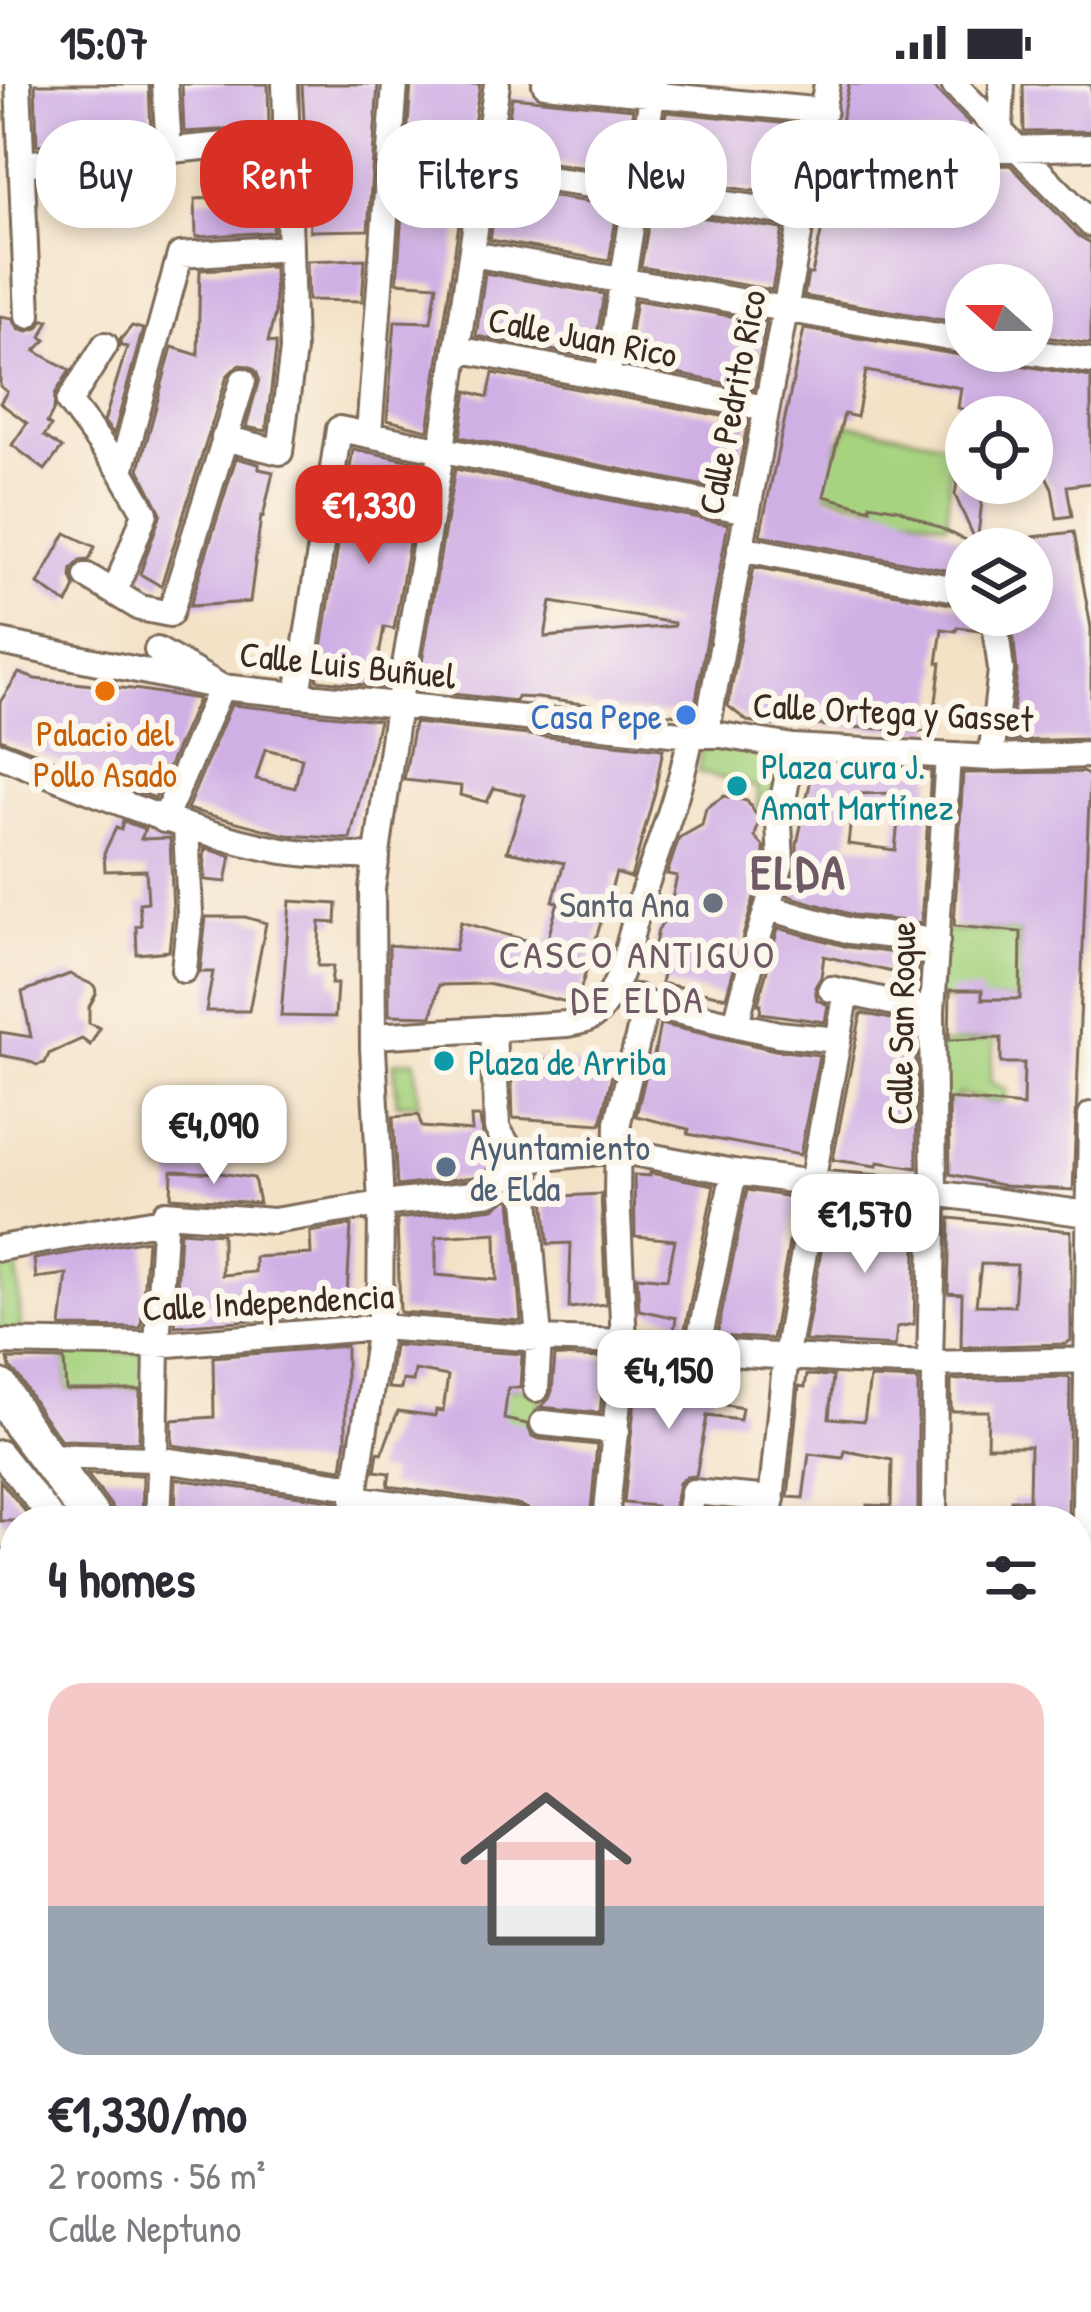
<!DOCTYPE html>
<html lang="en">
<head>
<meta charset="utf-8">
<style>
  body { margin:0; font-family:"Patrick Hand",sans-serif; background:#f7f7f7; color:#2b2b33; height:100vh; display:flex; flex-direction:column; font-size:45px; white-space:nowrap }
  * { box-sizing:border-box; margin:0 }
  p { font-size:39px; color:#7c7c81 }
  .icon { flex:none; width:66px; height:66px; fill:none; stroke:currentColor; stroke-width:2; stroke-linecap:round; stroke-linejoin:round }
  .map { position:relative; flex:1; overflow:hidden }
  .drawer { position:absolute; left:0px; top:1422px; width:1092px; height:807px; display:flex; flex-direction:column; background:#fff; border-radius:48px 48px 0 0; box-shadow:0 6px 18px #0003 }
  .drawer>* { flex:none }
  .top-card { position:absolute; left:36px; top:36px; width:1020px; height:108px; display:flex; gap:24px }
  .needle { width:78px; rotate:291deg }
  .fabs { position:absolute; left:945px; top:180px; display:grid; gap:24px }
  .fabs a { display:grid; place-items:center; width:108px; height:108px; border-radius:50%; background:#fff; box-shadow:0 6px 18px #0003; font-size:60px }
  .price { position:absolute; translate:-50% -102px; padding:0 27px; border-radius:24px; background:#fff; color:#222; font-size:39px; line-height:78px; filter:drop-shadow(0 3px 6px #0008) }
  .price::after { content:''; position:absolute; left:50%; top:72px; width:36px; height:27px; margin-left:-18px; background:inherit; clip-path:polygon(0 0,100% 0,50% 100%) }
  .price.selected { background:#d93025; color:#fff }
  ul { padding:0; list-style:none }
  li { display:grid; align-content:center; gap:24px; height:636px; padding:0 48px }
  li span { display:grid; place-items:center; height:372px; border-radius:36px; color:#555 }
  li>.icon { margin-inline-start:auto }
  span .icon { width:216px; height:216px; fill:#fffc; stroke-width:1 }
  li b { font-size:51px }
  h2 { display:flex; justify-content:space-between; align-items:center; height:144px; padding:0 48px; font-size:51px }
  .tag { padding:0 42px; border-radius:48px; background:#fff; box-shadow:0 6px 18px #0003; font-size:42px; line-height:108px }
  .tag.selected { background:#d93025; color:#fff }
  .status { display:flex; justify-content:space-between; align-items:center; height:84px; padding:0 60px; background:#fff; direction:ltr }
  .status svg { height:33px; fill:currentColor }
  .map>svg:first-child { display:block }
</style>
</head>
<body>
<div class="status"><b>15:07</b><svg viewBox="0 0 49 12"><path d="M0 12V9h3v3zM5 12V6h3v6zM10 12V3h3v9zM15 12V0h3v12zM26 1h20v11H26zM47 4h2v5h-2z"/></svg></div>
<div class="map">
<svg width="1091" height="2228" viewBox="0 0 1091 2228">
  <rect width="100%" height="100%" fill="#fbf7ec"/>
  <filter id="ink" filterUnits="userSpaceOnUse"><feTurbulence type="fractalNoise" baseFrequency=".00833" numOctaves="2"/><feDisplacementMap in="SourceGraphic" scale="24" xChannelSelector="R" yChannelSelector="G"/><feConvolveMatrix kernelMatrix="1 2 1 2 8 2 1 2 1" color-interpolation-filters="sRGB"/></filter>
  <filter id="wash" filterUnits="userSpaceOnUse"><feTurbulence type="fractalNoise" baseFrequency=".004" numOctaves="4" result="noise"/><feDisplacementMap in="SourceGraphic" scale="48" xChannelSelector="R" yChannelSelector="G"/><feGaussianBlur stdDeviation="2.7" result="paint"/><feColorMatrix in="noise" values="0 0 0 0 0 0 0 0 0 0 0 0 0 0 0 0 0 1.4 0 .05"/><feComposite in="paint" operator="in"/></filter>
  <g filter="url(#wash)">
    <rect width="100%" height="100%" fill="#f4e2c7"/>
    <path fill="#a7d380" stroke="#717e4f" stroke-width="3" d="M849,340L951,360L947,440L814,406Z
      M702,654L780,673V695L758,725V704L698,688Z
      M937,847H1019L1021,915L933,918Z
      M994,954L990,998L1006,1005L1005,1016L998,1019L958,1010L953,1024L937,1019L939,961Z
      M415,976L419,1019L397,1020L394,978Z
      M17,1174L21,1248H0V1176Z
      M63,1266L149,1269L147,1306H66Z
      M540,1304V1346L499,1343L503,1305Z
      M0,1978L15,1986V2139L0,2134Z
      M1077,2183L1091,2188V2228H358L274,2214H1077Z"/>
    <path fill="#4dbcc5" stroke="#447372" stroke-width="3" d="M614,2214H703L727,2228H640Z"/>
    <g id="blocks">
      <path fill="#d0afe5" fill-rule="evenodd" d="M35,0H149L151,50L37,61Z
        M182,0H268L269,43L184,48Z
        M302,0H378L368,146L310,147Z
        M411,0H480L428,346L387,336L395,237L431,238L437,201L397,198Z
        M849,0H930L970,40L966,49L838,52Z
        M1023,0H1091V47L1024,48Z
        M512,13L633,25L623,89L503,72Z
        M666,28L802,41L789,112L656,93Z
        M271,76L273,148L196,153L195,115L219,114L218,78Z
        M1010,81L1079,152L1091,159V260L1032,251V201H966V240L804,212L808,190H812L829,112L846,115L847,85L877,84L876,123L910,126L912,83Z
        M498,105L618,122L609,177L490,156Z
        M651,126L783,145L772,206L641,183Z
        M365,175L362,217L308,216L307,177Z
        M274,182L275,229L268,258L276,259V265L266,347L246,343L259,295L256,287L249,282L238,281L227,292L161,502L140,490L161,429L139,385L172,263L198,271L200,186Z
        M485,189L604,210L593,274L476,252Z
        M636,216L766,238L754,305L626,280Z
        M0,232L12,234L19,245L28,247L38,244L43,236H49L41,253L46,256L35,267L70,286L55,310L54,325L47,339L51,342L44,352L62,364L45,386L12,361L27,339L0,319L7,308L0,302Z
        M132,242L143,245L114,350L104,338L127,263L121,262L120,256Z
        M804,245L1091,293V399L1067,402L1072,432L1057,434L1052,404L1045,390L1032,391V333H969L970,327L958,324L961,304L866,287L857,333L844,330L824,412L870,425V420L898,425L966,456V490L760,451Z
        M493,289L748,337L734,408L460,353L467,307L488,313Z
        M353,365L423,379L394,545L384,543L380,566L378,582L387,583L384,603L317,596Z
        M236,374L259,380V385L273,388L263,433L261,432L250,518L190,522Z
        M455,385L728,440L693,632L591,624V621L537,614L517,613L516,617L453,610L454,601L419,596ZM551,518L674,539V542L545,553Z
        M957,399H984L977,460L955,411Z
        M1074,448L1091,544V655L1010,657L1017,587L1011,531H1032V453Z
        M66,449L95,463L89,476L80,477L72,485L71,493L75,503L67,520L38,500Z
        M754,483L966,523V531H978L979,546L957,543L956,547L942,545L937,579H941L932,648L800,640V630L779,642L747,637L728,622Z
        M19,589L35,595L141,606L198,615L155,714L0,655V618Z
        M231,621L379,636L350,755L286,751L187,725ZM265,665L302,674L295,704L256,695Z
        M414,639L663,665L655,708L631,794L616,789L576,920L487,900L439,901L432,932L389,931V861L455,866L461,838L546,862L558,818L553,817L564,779L507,767L525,711L494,704L487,718L460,711L461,702L404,696Z
        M814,681L931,687L921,839L853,831L788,812L797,785V760ZM901,709L895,766L848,760L854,710Z
        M1082,688L1090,692L1073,1106L1005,1102L950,1090L949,1015L1023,1022L1024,979H1001V954L949,956L950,906H982V915H1020L1021,848L954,842L963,689Z
        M724,712L747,717L759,735L755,753L764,763V778L726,913L661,899L665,882L655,860L658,846L669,828L677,792L667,790L679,754L702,741L706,724Z
        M123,737L145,745L141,755L170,754L173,830L169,867L137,870L136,842L141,841L139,819L148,818L146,786L105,787L104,769L116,744L121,746Z
        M204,764L231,772L226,798L205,796Z
        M290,817L337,820L336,839L320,838L318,882H333L331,900H337L335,933L281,932Z
        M206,833H245L266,839L249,927H206L213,888H200Z
        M778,844L848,863L919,872L917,898L895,897L896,889L824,872L821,893L815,903L817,916L828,921L825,938L760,929L761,920H758Z
        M70,890L95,902L96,910L89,923V939L100,944L90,961L82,955L49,970L45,979L37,981L26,976L0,971V948L31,953L22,908Z
        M861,929L916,940L917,1084L878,1078L877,1082L833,1076Z
        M660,940L775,966L819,971L800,1071L688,1050L689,1045L636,1032L648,982H652Z
        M520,974L578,979L577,982H614L601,1040L513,1034L511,975L520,976Z
        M418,1031L422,1043L472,1047L471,1033H480L482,1052L492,1068L491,1082L483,1092L397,1102L393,1033Z
        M172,1087L220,1089L254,1094L259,1119L171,1113Z
        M650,1089L714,1101L684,1249L674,1247L676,1234L639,1226L637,1192L667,1195L675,1156L635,1152L634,1091L650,1092Z
        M747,1106L797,1114L772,1255L717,1252Z
        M601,1110L606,1220L569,1224L571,1159L548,1160L544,1113Z
        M507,1115H511L521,1237L400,1228L397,1135L494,1124ZM496,1149L497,1196L436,1191V1153Z
        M830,1117L917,1128L914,1240L897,1243L895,1262L805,1257Z
        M950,1134L1071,1147V1256L1066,1260L961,1263L962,1210L948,1209ZM981,1180L1017,1181L1014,1222L976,1221Z
        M351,1141L346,1229L175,1242L180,1147L222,1150V1191L255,1188V1173L311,1170L310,1148Z
        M147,1156L141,1244L61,1243L67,1190L36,1194L34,1175Z
        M394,1261L522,1270L520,1304H508L504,1335L527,1340L532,1352L540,1355L597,1361L590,1437L542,1433L541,1437H533L528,1425L519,1421L388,1402L390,1389L375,1387L378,1368L382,1369L398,1327L435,1332L436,1326L443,1327L448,1292L415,1286L413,1297L403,1296L401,1305L388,1304Z
        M346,1262V1355L342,1385L172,1361V1336L214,1333L213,1273Z
        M555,1272L606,1274L600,1329L540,1323L549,1315L552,1307Z
        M8,1275L64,1276L66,1306H140L139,1358L61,1356L40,1328L19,1293L10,1284Z
        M639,1276L714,1285L711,1318L742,1324L740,1336L707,1332L696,1392L686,1393L679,1399L672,1437H654L656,1422L624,1419Z
        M807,1291L833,1292L829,1334L864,1337L870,1294L918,1296V1437H867V1421L891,1422L892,1376L851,1368L845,1367L843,1374L809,1370L803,1414L788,1413L799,1302L805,1303Z
        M1068,1293L1070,1295L1068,1437H1011V1416H1029L1030,1362H987L988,1327H951V1296Z
        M87,1390L143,1391L142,1437H116L112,1423Z
        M176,1395L337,1417L335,1437H175Z
        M0,1396L33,1437H0Z"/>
    </g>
  </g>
  <g filter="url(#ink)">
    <use href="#blocks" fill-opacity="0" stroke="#7c6a59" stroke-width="3"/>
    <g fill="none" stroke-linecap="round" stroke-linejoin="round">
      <defs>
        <path id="street" d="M18,0L28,231
          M165,0L169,67
          M545,0L824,27
          M954,0L1091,140
          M1000,45L1002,0
          M816,69L1091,63
          M21,80L226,61L287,59
          M484,86L804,131
          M472,170L966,257
          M105,261L69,318L121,387L145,429L115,508
          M457,265L766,324
          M1025,267L1091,277
          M607,294L654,0
          M369,350L395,0
          M224,354L280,368L293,266L285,0
          M121,387L180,171L290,164
          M740,464L966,507
          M87,492L140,524L170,530L243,297
          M0,558L221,603L691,651H721L793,663L991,674L1091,671
          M157,566L221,603L164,736
          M298,611L339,345L747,427
          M706,651L827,0
          M0,671C93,708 184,748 283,767C313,772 346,771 377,773
          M991,674L1001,586L994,531
          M769,824L850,847L937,857
          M184,886L190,830L186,742
          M831,905L932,927
          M637,913L646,920L778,950L838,956
          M736,940L755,864L781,780L779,738L793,663
          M493,944L497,1044L517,1077
          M373,952L567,940C579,938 592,936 600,926C626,894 629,850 642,812C660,758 680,707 691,651
          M526,1077L527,1114L539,1255L536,1305
          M812,1099L847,908
          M0,1164L163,1136
          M0,1258L157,1261L380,1243L539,1255L624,1258L697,1267L853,1277L930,1280L1091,1276
          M697,1267L734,1088
          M930,1280L934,1109L932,927L948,672
          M543,1339L617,1347
          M0,1369L54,1437
          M45,1372L155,1375L355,1403
          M354,1414L517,1437
          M158,1437L160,1389L155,1375L157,1261L165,1129L273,1137L381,1120L492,1108L517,1077L617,1066L734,1088L812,1099L934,1109L1088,1130
          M351,1437L380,1243L381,1120L373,964L372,805L398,622L442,364L497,0
          M606,1437L624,1258L617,1111L618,1038L646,920
          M688,1437L693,1408L772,1415
          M769,1437L786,1271L816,1100
          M934,1437L935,1280
          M0,1484L15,1473
          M1077,1520L1084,1487L1091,1031
          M0,1539L15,1558
          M0,1711L15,1732
          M1077,1846L1091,1852
          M0,1943L15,1956
          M1077,1950L1091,1955
          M0,2185L15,2188
          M89,2214L128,2228
          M183,2228L202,2220L216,2218"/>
        <path id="secondary" d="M0,1304L21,1340L94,1437
          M1077,1531L1091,1535
          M1077,2171L1091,2176
          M216,2218L248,2228"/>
      </defs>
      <use href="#street" stroke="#7c6a59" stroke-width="30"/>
      <use href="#secondary" stroke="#7c6a59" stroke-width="42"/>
      <use href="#street" stroke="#fff" stroke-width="24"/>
      <use href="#secondary" stroke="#fff" stroke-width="36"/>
    </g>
  </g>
  <circle fill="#e8710a" stroke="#fbf7ec" stroke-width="4.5" cx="105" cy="607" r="12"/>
  <circle fill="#3f7fe0" stroke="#fbf7ec" stroke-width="4.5" cx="686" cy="631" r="12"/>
  <g fill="#0f9aa8" stroke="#fbf7ec" stroke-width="4.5">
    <circle cx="737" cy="702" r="12"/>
    <circle cx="444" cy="977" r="12"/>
  </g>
  <circle fill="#6b7280" stroke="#fbf7ec" stroke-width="4.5" cx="713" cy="819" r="12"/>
  <circle fill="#5c6f8a" stroke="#fbf7ec" stroke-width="4.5" cx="446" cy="1083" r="12"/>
  <g text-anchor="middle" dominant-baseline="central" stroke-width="12" stroke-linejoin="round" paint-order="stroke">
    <g font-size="36" fill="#3b2a1e" stroke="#fbf7ec">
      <text transform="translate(583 252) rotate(11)">Calle Juan Rico</text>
      <text transform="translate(731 318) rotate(-79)">Calle Pedrito Rico</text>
      <text transform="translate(348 580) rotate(6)">Calle Luis Buñuel</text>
      <text transform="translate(893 627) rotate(3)">Calle Ortega y Gasset</text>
      <text transform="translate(900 939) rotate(-89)">Calle San Roque</text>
      <text transform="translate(268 1217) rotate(-3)">Calle Independencia</text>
    </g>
    <g font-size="36" fill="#366cbe" stroke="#fbf7ec" text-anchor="end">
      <text x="662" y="631">Casa Pepe</text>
    </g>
    <g font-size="36" fill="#c56008" stroke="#fbf7ec">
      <text x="105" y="648">Palacio del<tspan x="105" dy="41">Pollo Asado</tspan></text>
    </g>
    <g font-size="36" fill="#0d838f" stroke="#fbf7ec" text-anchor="start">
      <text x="761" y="681">Plaza cura J.<tspan x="761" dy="41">Amat Martínez</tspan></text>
      <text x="468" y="977">Plaza de Arriba</text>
    </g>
    <g font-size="36" fill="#5b616d" stroke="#fbf7ec" text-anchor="end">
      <text x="689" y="819">Santa Ana</text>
    </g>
    <g font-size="36" fill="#4e5e75" stroke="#fbf7ec" text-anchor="start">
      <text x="470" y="1062">Ayuntamiento<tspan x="470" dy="41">de Elda</tspan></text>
    </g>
    <g font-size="39" letter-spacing="3" fill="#6f5964" stroke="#fbf7ec">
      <text x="638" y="869">CASCO ANTIGUO<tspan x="638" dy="45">DE ELDA</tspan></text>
    </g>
    <g font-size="48" font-weight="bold" letter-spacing="3" fill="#6f5964" stroke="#fbf7ec">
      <text x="799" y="787">ELDA</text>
    </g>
  </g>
</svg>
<div class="fabs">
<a><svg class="needle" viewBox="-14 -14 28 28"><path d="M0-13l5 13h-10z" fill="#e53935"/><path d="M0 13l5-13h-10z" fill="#7c7c81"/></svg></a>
<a><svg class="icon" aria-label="locate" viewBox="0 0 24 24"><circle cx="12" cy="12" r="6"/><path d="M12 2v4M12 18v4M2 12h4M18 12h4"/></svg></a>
<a><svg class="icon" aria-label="layers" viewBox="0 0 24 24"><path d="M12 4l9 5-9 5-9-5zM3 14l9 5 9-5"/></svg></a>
</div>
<b class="price selected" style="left:369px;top:483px">€1,330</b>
<b class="price" style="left:214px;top:1103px">€4,090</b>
<b class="price" style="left:865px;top:1192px">€1,570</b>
<b class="price" style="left:669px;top:1348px">€4,150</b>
<div class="top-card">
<a class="tag">Buy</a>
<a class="tag selected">Rent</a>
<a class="tag">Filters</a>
<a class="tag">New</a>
<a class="tag">Apartment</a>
</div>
<section class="drawer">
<h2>4 homes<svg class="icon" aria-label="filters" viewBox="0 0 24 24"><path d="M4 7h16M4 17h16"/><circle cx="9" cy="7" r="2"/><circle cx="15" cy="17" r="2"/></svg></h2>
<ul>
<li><span style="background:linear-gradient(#f6c9c9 60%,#9aa5b1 0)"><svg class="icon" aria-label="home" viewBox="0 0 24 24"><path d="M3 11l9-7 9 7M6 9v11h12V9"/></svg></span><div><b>€1,330/mo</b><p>2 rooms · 56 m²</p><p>Calle Neptuno</p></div></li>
</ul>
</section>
</div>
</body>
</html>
